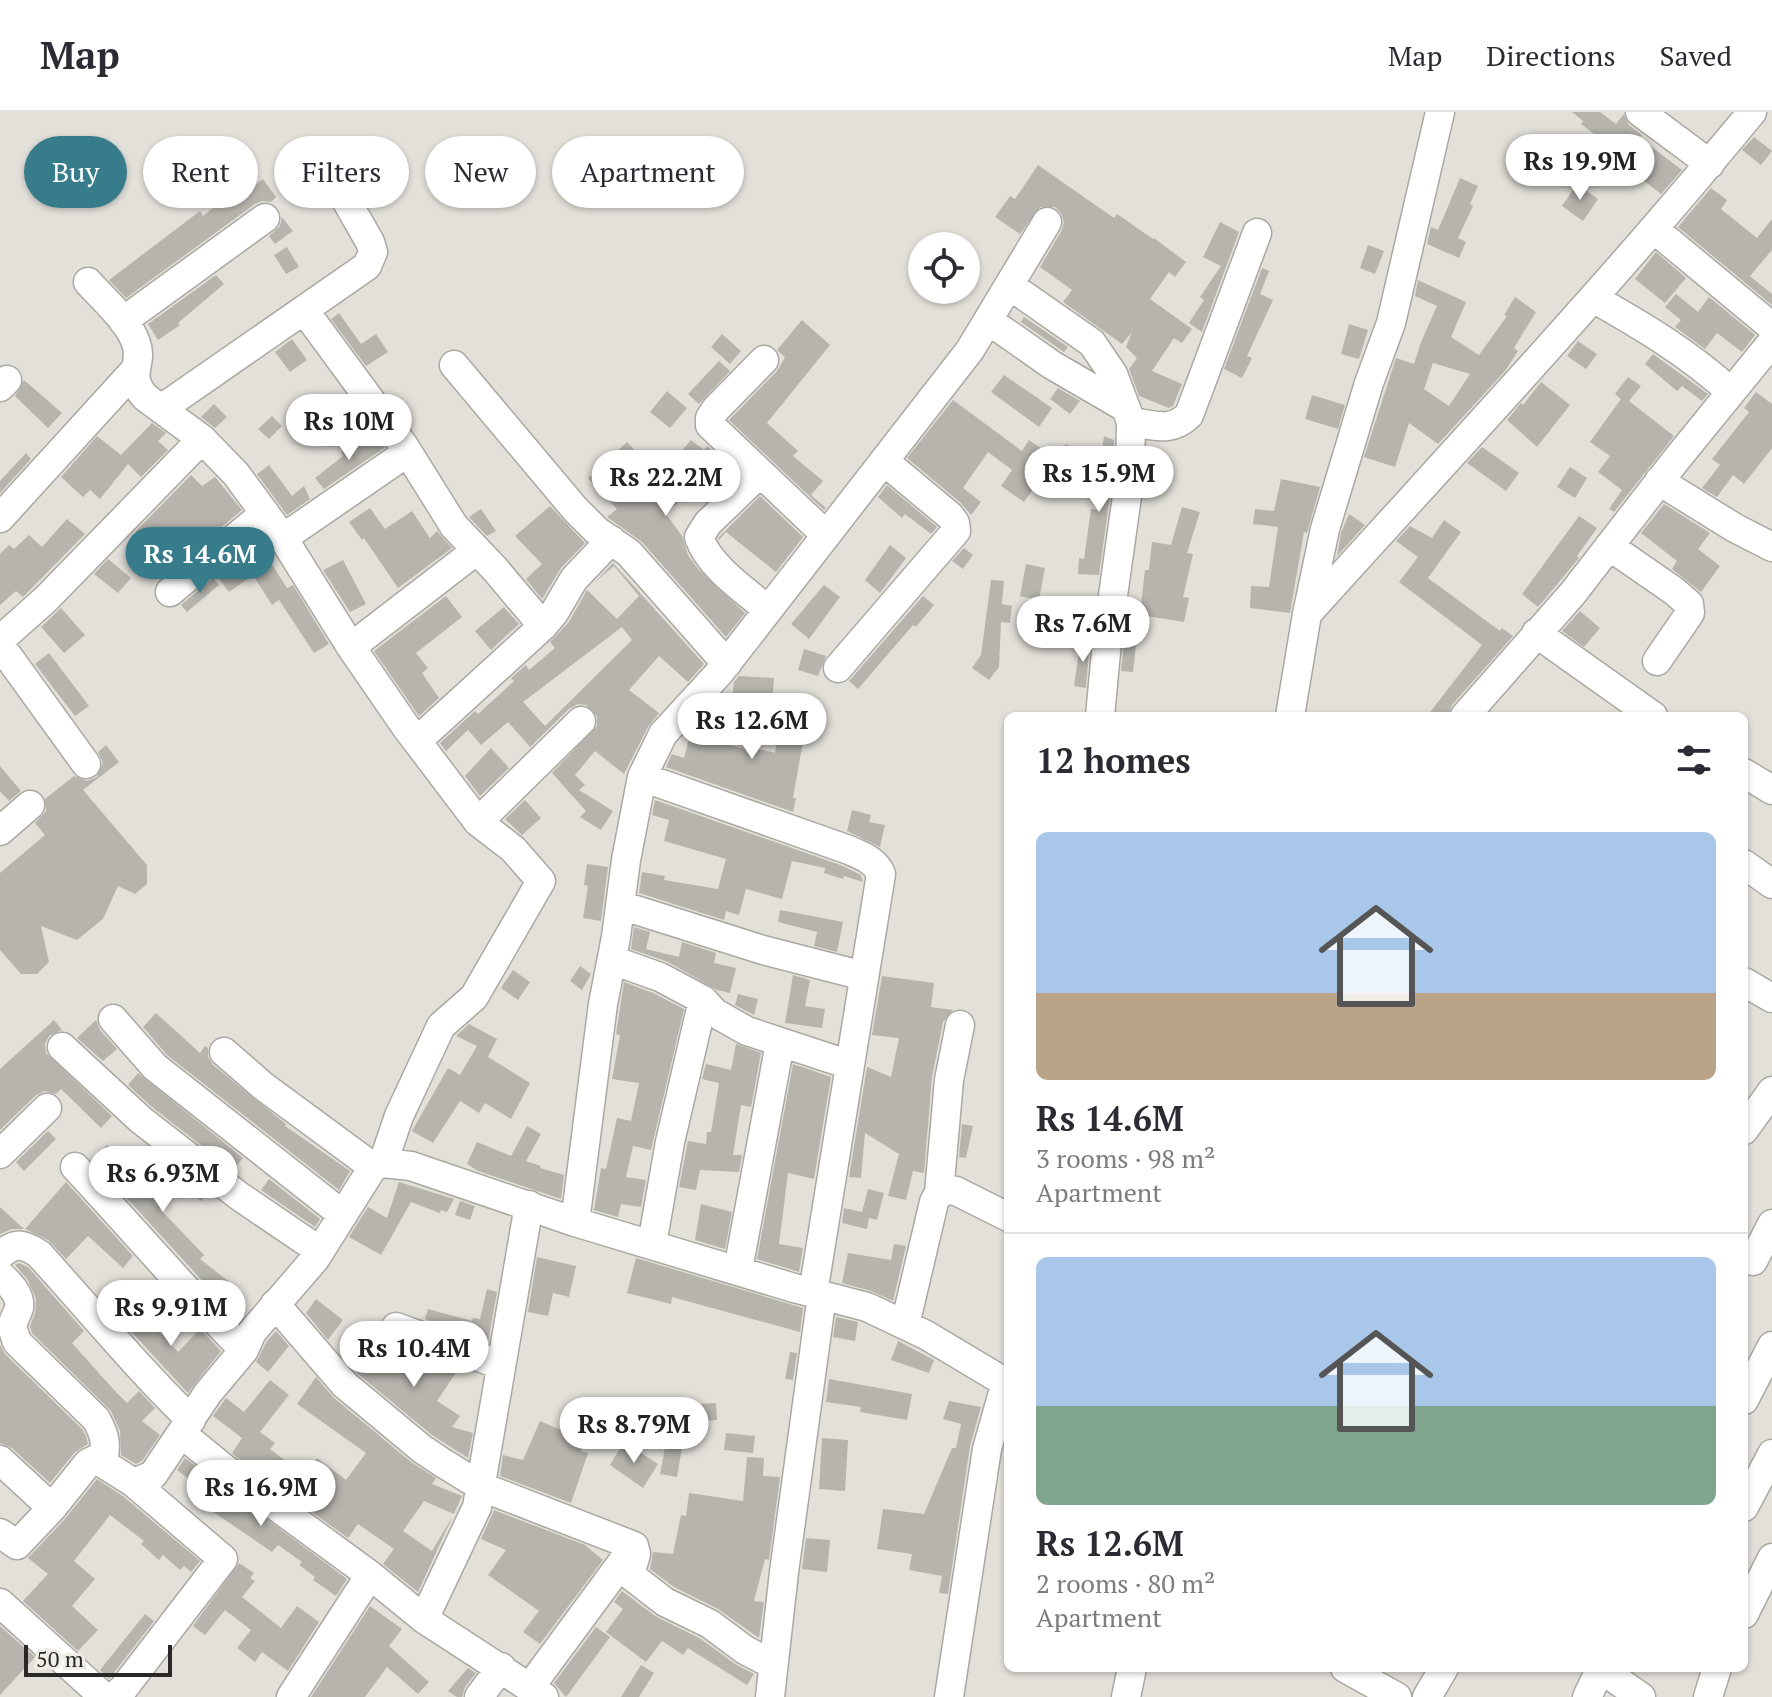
<!DOCTYPE html>
<html lang="en">
<head>
<meta charset="utf-8">
<style>
  body { margin:0; font-family:"PT Serif",serif; background:#f7f7f7; color:#2b2b33; height:100vh; display:flex; flex-direction:column; font-size:30px; white-space:nowrap }
  * { box-sizing:border-box; margin:0 }
  p { font-size:26px; color:#7c7c81 }
  .icon { flex:none; width:44px; height:44px; fill:none; stroke:currentColor; stroke-width:2; stroke-linecap:round; stroke-linejoin:round }
  .map { position:relative; flex:1; overflow:hidden }
  .side { position:absolute; left:1004px; top:600px; width:744px; height:960px; display:flex; flex-direction:column; background:#fff; border-radius:12px; box-shadow:0 2px 6px #0004 }
  .side>* { flex:none }
  .banner { position:absolute; left:24px; top:24px; width:760px; height:72px; display:flex; gap:16px }
  .controls { position:absolute; left:908px; top:120px; display:grid; gap:16px }
  .controls a { display:grid; place-items:center; width:72px; height:72px; border-radius:50%; background:#fff; box-shadow:0 2px 6px #0004; font-size:40px }
  .scale { position:absolute; left:24px; bottom:20px; width:148px; box-sizing:border-box; padding-left:8px; border:4px solid #292826; border-top:0; font-size:22px; line-height:28px; white-space:nowrap; color:#292826; -webkit-text-stroke:6px #f0ede7; paint-order:stroke }
  .price { position:absolute; translate:-50% -68px; padding:0 18px; border-radius:28px; background:#fff; color:#222; font-size:26px; line-height:52px; filter:drop-shadow(0 2px 4px #0008) }
  .price::after { content:''; position:absolute; left:50%; top:48px; width:24px; height:18px; margin-left:-12px; background:inherit; clip-path:polygon(0 0,100% 0,50% 100%) }
  .price.selected { background:#377c8a; color:#fff }
  ul { padding:0; list-style:none }
  li { display:grid; align-content:center; gap:16px; height:424px; padding:0 32px }
  li+li { border-top:2px solid #e1e1e2 }
  li span { display:grid; place-items:center; height:248px; border-radius:12px; color:#555 }
  li>.icon { margin-inline-start:auto }
  span .icon { width:144px; height:144px; fill:#fffc; stroke-width:1 }
  li b { font-size:34px }
  h2 { display:flex; justify-content:space-between; align-items:center; height:96px; padding:0 32px; font-size:34px }
  .tag { padding:0 28px; border-radius:36px; background:#fff; box-shadow:0 2px 6px #0004; font-size:28px; line-height:72px }
  .tag.selected { background:#377c8a; color:#fff }
  header { display:flex; align-items:center; gap:48px; box-sizing:border-box; height:112px; padding:0 40px; background:#fff; border-bottom:2px solid #e1e1e2 }
  header strong { font-size:38px }
  nav { display:flex; gap:44px; margin-inline-start:auto; font-size:28px }
  .map>svg:first-child { display:block }
</style>
</head>
<body>
<header>
<strong>Map</strong>
<nav><a>Map</a><a>Directions</a><a>Saved</a></nav>
</header>
<div class="map">
<svg width="1772" height="1585" viewBox="0 0 1772 1585">
  <rect width="100%" height="100%" fill="#e3e0da"/>
  <path fill="#b7b4ae" fill-rule="evenodd" d="M1572,0H1600L1616,12L1624,2L1629,13L1642,23L1640,26L1682,58L1661,82L1621,51L1625,46L1581,12L1583,9Z
    M1754,25L1772,39L1761,53L1742,38Z
    M1038,53L1114,106L1117,102L1153,127L1154,126L1186,150L1175,165L1169,160L1150,187L1192,217L1182,231L1174,226L1152,259L1182,272L1173,294L1169,296L1139,284L1129,257L1137,246L1126,235L1132,220L1122,232L1063,190L1072,178L1040,155L1062,118L1064,110L1061,101L1055,95H1040L1020,122L995,105L1010,84L1015,87Z
    M1460,66L1478,74L1470,92L1473,94L1458,126L1466,130L1459,146L1427,132L1431,115L1438,118Z
    M263,67L276,85L271,90L262,89L255,92L126,186L109,168L200,99L203,104L219,91L220,93L236,81L239,85Z
    M1577,72L1598,87L1583,109L1562,94Z
    M1711,76L1727,88L1721,97L1757,126L1772,107V138L1750,164L1772,182V193L1678,115Z
    M282,105L293,119L275,132L269,124L280,114Z
    M1220,110L1239,120L1202,220L1189,211L1204,188L1200,185L1221,154L1203,145Z
    M1368,133L1384,139L1375,162L1360,156Z
    M287,135L299,155L286,162L274,143Z
    M1656,140L1686,166L1665,191L1635,167Z
    M1262,156L1269,159L1260,182L1273,188L1247,244L1252,246L1242,266L1224,257Z
    M216,163L224,172L178,211L180,213L158,228L148,212Z
    M1418,168L1466,190L1451,225L1479,243L1507,204L1504,203L1515,185L1536,200L1514,236L1518,239L1505,259L1438,332L1409,311L1395,355L1364,345L1396,246L1414,252L1421,230L1437,194L1415,184ZM1433,251L1470,262L1449,294L1424,277Z
    M1676,182L1698,200L1709,185L1755,223L1742,240L1717,221L1705,237L1675,215L1681,208L1665,195Z
    M339,201L361,232L376,222L388,240L366,254L331,207Z
    M1024,205L1068,235L1064,240L1021,210Z
    M802,208L830,233L767,311L798,339L793,344L823,369L811,383L826,396L824,398L729,308L777,259L785,245L777,238Z
    M1349,212L1368,218L1359,247L1341,242Z
    M722,222L741,239L730,252L711,235Z
    M292,227L307,248L290,260L275,240Z
    M1578,229L1597,242L1586,257L1567,244Z
    M1653,242L1708,282L1702,289L1682,274L1677,279L1645,252Z
    M719,249L730,259L699,292L688,282Z
    M1004,263L1052,296L1039,315L991,280Z
    M1628,265L1641,274L1629,289L1674,324L1614,400L1609,397L1622,378L1598,360L1610,344L1590,330L1621,287L1615,282Z
    M24,268L62,301L48,316L15,284Z
    M1541,270L1570,293L1537,335L1507,308L1521,291L1523,293Z
    M1058,276L1080,289L1070,302L1050,287Z
    M667,279L687,296L670,316L650,300Z
    M1756,280L1772,292V336L1744,372L1733,363L1717,385L1702,376L1720,353L1712,347L1749,300L1744,296Z
    M1312,283L1345,293L1338,317L1305,307Z
    M953,288L1022,339L1029,328L1057,347L1066,332L1086,344L1069,372L1046,358L1024,390L1001,374L1012,358L988,340L963,376L981,390L971,403L961,391L907,346Z
    M214,292L227,305L215,316L201,305Z
    M272,304L282,314L269,327L258,317Z
    M152,311L166,321L158,329L168,338L141,365L128,352L100,387L90,378L83,385L61,365L97,324L121,343Z
    M1104,324L1114,328L1113,362L1099,463L1078,462L1079,446L1084,447L1091,397L1100,398L1101,386L1096,385Z
    M377,325L384,336L324,377L315,366L343,344L341,340L358,330L361,334Z
    M691,328L704,338L707,334L736,361L724,353L711,369L704,364L666,402L682,424L688,443L698,457L745,501L726,525L642,430L607,405L617,397L588,366L627,330L660,365Z
    M1482,335L1519,361L1506,379L1467,351Z
    M26,341L31,347L0,381V369Z
    M269,353L292,384L304,374L310,387L287,403L257,362Z
    M1570,355L1587,366L1575,386L1557,375Z
    M191,363L202,374L215,365L242,398L165,462L146,444L152,438L135,420Z
    M1281,367L1320,375L1307,421L1304,420L1290,501L1250,496L1251,474L1269,475L1278,415L1253,412L1255,397L1274,399Z
    M887,373L937,415L931,422L905,402L902,406L878,385Z
    M760,384L803,425L776,460L726,420L719,428L718,426Z
    M1664,392L1710,421L1698,437L1720,454L1701,480L1672,457L1677,449L1641,421Z
    M550,394L585,431L561,456L542,487L526,467L542,452L515,424Z
    M1182,395L1200,400L1187,441L1193,442L1183,485L1189,486L1184,510L1140,503L1145,458H1149L1152,430L1171,433Z
    M370,396L385,417L412,399L430,426L437,419L452,436L398,476L364,426L362,428L349,410Z
    M481,397L496,419L487,424L469,405Z
    M1349,402L1365,413L1337,444L1341,421Z
    M1579,404L1597,416L1577,444L1579,446L1538,495L1522,482Z
    M67,407L85,422L23,485L16,479L0,493V442L9,433L14,437L29,423L42,435Z
    M1444,408L1461,420L1428,466L1500,519L1502,516L1513,524L1452,593L1448,604H1427L1482,533L1399,470L1418,445L1396,429L1410,414L1432,426Z
    M262,426L266,432L263,435L274,449L271,451L287,476L293,473L329,532L314,541L279,488L272,493L253,463L229,480L219,467L259,433L256,430Z
    M890,433L906,446L880,481L865,468Z
    M964,436L973,443L963,457L952,449Z
    M108,447L131,466L118,481L94,462Z
    M343,448L366,492L350,500L323,458Z
    M613,451L704,552L688,570L659,544L629,578L659,601L648,615L626,658L624,662L595,639L575,663L585,673L579,678L613,699L601,718L580,705L586,699L552,661L597,614V604L586,593L578,592L569,597L530,635L508,610L481,633L468,618L446,639L440,631L475,599L478,602L514,569L511,566L526,553L529,558L555,536L550,530L569,510L587,478L617,507L639,484L614,454L595,470ZM622,515L632,528L545,614L523,590Z
    M1026,452L1045,456L1039,488L1020,484Z
    M213,466L219,473L187,500L181,493Z
    M991,468L1004,469L1002,492L1012,494L1010,511L1001,510L999,555L989,568L972,556L981,543Z
    M824,473L840,485L809,527L791,512Z
    M446,484L462,505L416,541L428,556L422,561L439,586L419,604L374,539Z
    M923,484L934,493L916,515L913,513L858,577L849,569Z
    M501,492L519,512L491,538L475,519L504,495Z
    M61,496L85,523L64,541L41,515Z
    M1580,499L1600,516L1584,535L1562,519Z
    M1081,527L1090,528L1086,576L1074,574Z
    M1124,531L1136,533L1133,560L1121,559Z
    M804,537L826,544L818,564L798,558Z
    M49,541L89,594L75,604L35,552Z
    M739,564L774,566L772,592L732,589L734,570Z
    M784,586L810,590L793,686H796L793,700L666,655L672,642L684,646L690,623L745,637L746,634L775,641Z
    M106,633L119,650L83,678L147,753V772L135,782L118,774L103,807L77,828L41,814L49,850L37,862H21L0,838V761L45,723L35,711L46,699L45,687L74,664L87,669L97,665L103,651L98,640Z
    M491,636L509,656L480,684L465,664Z
    M0,654L21,679L9,689L0,679Z
    M525,688L541,706L522,723L505,707Z
    M655,688L843,754L861,763L863,770L844,764L843,767L824,761L825,756L792,749L782,787L746,777L739,803L726,799L724,808L639,781L642,760L665,764L664,768L718,777L726,747L664,729L669,708L652,703Z
    M852,698L871,703L869,710L885,713L880,735L847,719Z
    M587,752L608,755L601,809L583,806L588,774L584,773Z
    M780,798L843,810L837,840L814,834L817,820L778,810Z
    M634,815L650,820L646,837L679,845L682,830L716,841L714,851L736,856L730,881L717,878L668,850L631,837Z
    M580,854L591,862L582,878L570,869Z
    M513,858L530,870L518,888L501,876Z
    M793,863L810,868L805,894L825,897L822,916L785,911Z
    M882,864L934,871L931,895L953,898L943,910L932,965L924,1061L913,1059L906,1088L888,1084L899,1042L865,1021L861,1066L849,1065L867,955L891,965L899,926L872,923Z
    M624,870L653,881L684,897L651,1038L633,1034L626,1065L646,1068L641,1095L621,1092L618,1105L594,1098L601,1056L606,1057L617,1006L631,1009L639,971L612,967L620,923L616,922Z
    M738,882L758,887L754,903L735,893Z
    M156,901L200,941L205,934L208,936V945L213,953L286,1012L285,1014L350,1059L339,1078L167,943L143,915Z
    M54,908L62,918L49,924L45,932L46,941L112,1004L101,1016L61,977L56,982L44,979L35,984L0,1018V957Z
    M96,908L100,918L117,937L103,949L77,926Z
    M469,912L497,927L488,945L530,971L511,1007L485,991L479,1001L460,989L433,1031L412,1019L448,956L460,963L477,934L456,924Z
    M736,932L761,941L751,995L741,993L733,1043H742L739,1060L700,1058L696,1078L679,1075L688,1029L706,1032L707,1020H711L719,971L702,967L706,952L731,958Z
    M793,952L831,965L814,1067L788,1061L779,1132L803,1136L799,1160L757,1147Z
    M138,961L243,1046L233,1058L152,995L128,973Z
    M962,1012L973,1014L966,1046L959,1045Z
    M527,1014L541,1022L526,1049L541,1054L540,1056L564,1063L561,1087L478,1059L467,1052L477,1030L511,1044Z
    M48,1019L56,1027L24,1059L16,1050Z
    M107,1033L124,1051L119,1055L148,1085L172,1054L207,1081L201,1089L179,1072L160,1097L204,1143L200,1147L231,1171L219,1187L92,1048Z
    M269,1067L320,1107L315,1115L261,1078Z
    M66,1070L133,1144L123,1156L88,1124L66,1147L48,1128L25,1117Z
    M399,1070L454,1087L447,1100L441,1098L440,1101L411,1090L381,1143L349,1125L368,1095L387,1106Z
    M868,1077L884,1081L877,1108L869,1106L867,1117L842,1111L844,1096L862,1100Z
    M460,1089L475,1094L470,1108L455,1103Z
    M701,1092L732,1100L725,1137L695,1128Z
    M0,1095L24,1117H12L0,1122Z
    M894,1132L906,1134L893,1189L871,1179L842,1171L848,1141L891,1148Z
    M537,1145L576,1154L569,1185L553,1181L548,1204L528,1200Z
    M636,1146L803,1196L800,1220L672,1185L671,1192L627,1181Z
    M19,1151L28,1155L84,1219L72,1231L114,1278L127,1291L139,1279L155,1296L142,1309L160,1323L142,1349L136,1352L121,1343L120,1319L111,1299L32,1221L30,1214L35,1201L36,1187L28,1168L15,1153Z
    M487,1177L497,1180L488,1230L425,1207L428,1197L472,1209L473,1206L480,1207Z
    M129,1187L178,1240L200,1217L221,1239L188,1281L114,1201Z
    M316,1187L343,1208L328,1228L306,1201Z
    M836,1205L858,1210L855,1229L833,1225Z
    M276,1219L289,1234L268,1260L256,1250L267,1229Z
    M364,1229L382,1242L390,1231L459,1256L437,1289L460,1304L452,1315L473,1321L468,1346L432,1323L357,1261L349,1251Z
    M898,1229L934,1248L929,1261L891,1248Z
    M0,1233L5,1242L82,1317L86,1324L88,1332L75,1340L50,1371L12,1336L0,1331Z
    M790,1240L797,1241L793,1268L785,1267Z
    M316,1265L334,1286L411,1350L436,1366L432,1372L462,1384L418,1480L383,1452L394,1437L358,1412L348,1426L235,1344L232,1341L242,1326L213,1304L226,1286L244,1300L270,1268L289,1283L260,1320L275,1331L270,1337L304,1363L317,1346L346,1368L366,1341L297,1292ZM424,1389L454,1402L432,1439L403,1419Z
    M829,1267L912,1282L907,1308L860,1300L861,1295L826,1290Z
    M584,1286L603,1296L581,1339L588,1341L571,1391L500,1364L503,1343L523,1348L540,1309L566,1320Z
    M949,1289L981,1295L970,1334L948,1482L939,1481L942,1464L909,1458L912,1442L877,1437L883,1397L924,1402L952,1336H956L961,1312L943,1307Z
    M716,1291L717,1308L696,1310V1292Z
    M671,1304L687,1307L677,1365L660,1362Z
    M726,1321L755,1324L753,1341L724,1338Z
    M822,1326L848,1328L845,1379L819,1377Z
    M624,1330L658,1352L643,1376L610,1353Z
    M747,1345L764,1346L763,1364L780,1365L769,1448L765,1447L754,1489L764,1490L759,1526L718,1497L674,1475L650,1457L653,1440L673,1442L681,1403L686,1404L689,1381L743,1389Z
    M185,1346L347,1467L336,1484L313,1468L315,1465L299,1453L302,1450L278,1433L272,1440L209,1397L216,1388L177,1358Z
    M97,1367L124,1385L200,1449L191,1460L184,1454L180,1458L163,1443L159,1448L141,1432L144,1429L110,1403L74,1449L95,1467L72,1494L98,1518L78,1539L23,1489L48,1462L28,1446L64,1408Z
    M494,1398L585,1433L603,1448L540,1532L523,1520L539,1499L488,1463L506,1438L481,1427Z
    M806,1426L830,1428L827,1460L802,1457Z
    M239,1451L254,1461L250,1466L255,1469L242,1485L281,1516L297,1494L319,1510L288,1559L262,1540L255,1550L237,1536L251,1518L225,1498L205,1523L193,1514Z
    M622,1479L655,1504L701,1527L735,1552L754,1562L747,1573L688,1536L683,1543L662,1529L646,1550L606,1520L623,1497L614,1490Z
    M370,1494L402,1517L389,1534L429,1570L418,1582L387,1555L365,1585H311Z
    M145,1502L154,1509L109,1567L100,1558Z
    M0,1514L35,1545L0,1583Z
    M596,1515L610,1525L566,1585L554,1571Z
    M641,1553L654,1561L639,1585H621Z
    M468,1556L476,1561L465,1575L462,1585H457L448,1579Z"/>
  <g fill="none" stroke-linecap="round" stroke-linejoin="round">
    <defs>
      <path id="minor" d="M1640,0L1710,52
        M1654,117L1772,215
        M88,170C104,188 128,208 136,231C144,253 125,261 145,285L202,327L236,362L283,426L351,535L406,615L478,710L513,737L541,769L474,885L441,914L399,1004L383,1051
        M1009,173L1092,231L1113,262L1131,310L1130,363L1108,519L1100,604
        M1593,186C1644,215 1688,241 1731,280
        M304,198L404,334L454,414L494,456L543,514
        M988,208L1052,253L1126,296
        M123,209L265,106
        M764,248L716,297L710,306V313L826,423
        M454,253L575,397L597,419L629,441L727,552
        M0,275L7,268
        M161,297L367,154L373,140L370,130L330,60
        M1131,310C1155,313 1170,321 1189,303L1257,121
        M760,361L708,411L699,425C709,455 745,478 768,498
        M1659,369L1735,416L1772,435
        M0,406L135,258
        M283,426L408,340
        M1609,434L1674,479L1689,492L1690,501L1657,549
        M170,480L265,401
        M1307,502C1457,336 1610,173 1752,0
        M1536,521L1653,604
        M0,528L46,487L202,327
        M0,533L86,652
        M351,535L477,438
        M838,556L956,419L955,411L950,404L884,349
        M1290,604L1307,502L1325,417L1369,271L1391,211L1440,0
        M1465,604L1573,481L1676,348L1772,230
        M417,629L543,514L554,501L574,467L611,428
        M1744,661L1772,678
        M642,665L849,738C862,744 875,748 881,762L813,1181
        M478,710L581,609
        M0,719L30,693
        M1744,752L1772,772
        M620,793L763,838L864,864
        M612,848L660,865L703,888L715,901L747,919L850,953
        M1744,870L1772,886
        M113,907L155,955L343,1103
        M62,935L141,1008L239,1084L320,1139
        M224,940L263,974L373,1055
        M1744,1018L1772,979
        M0,1042L47,996
        M75,1055C132,1116 185,1179 244,1238
        M939,1081L949,968L960,913
        M575,1110L603,892L616,825L626,748L642,665L663,622L720,560L970,238L1047,110
        M652,1132L670,1030L703,888
        M0,1143C16,1130 22,1131 39,1142C89,1197 137,1256 191,1308
        M1753,1149L1772,1112
        M738,1158L780,931
        M0,1163C9,1171 21,1182 19,1196C17,1203 13,1208 12,1215L17,1230L96,1307C105,1323 107,1332 103,1350
        M275,1192L345,1273L422,1337L443,1351L482,1375L634,1434
        M905,1213L934,1090L939,1081L948,1078L956,1079L1008,1105
        M396,1215L501,1253
        M1744,1288L1772,1234
        M182,1322L225,1357L370,1463L424,1507L544,1585
        M0,1348L52,1396
        M1744,1395L1772,1342
        M0,1421L17,1433L52,1396L88,1351L96,1347L134,1371L153,1363L208,1281L244,1238L252,1220L315,1147L373,1055L383,1051L411,1054L575,1110L794,1176L867,1195L926,1223L1008,1272
        M0,1491L104,1585
        M1744,1502L1772,1446
        M424,1507L477,1395L529,1093
        M1345,1556L1397,1585
        M1601,1557L1641,1585
        M530,1575L634,1434L636,1442L630,1463L665,1490L710,1512L745,1538L768,1550L773,1558
        M113,1585L123,1577L223,1447L134,1371
        M291,1585L370,1463
        M479,1585L501,1555
        M770,1585L784,1460L822,1183
        M949,1585L987,1337L1006,1270
        M1126,1585L1132,1556
        M1427,1585L1444,1556
        M1587,1585L1601,1556
        M1708,1585L1717,1556"/>
    </defs>
    <use href="#minor" stroke="#aaa8a2" stroke-width="31"/>
    <use href="#minor" stroke="#fff" stroke-width="28"/>
  </g>
</svg>
<div class="controls">
<a><svg class="icon" aria-label="locate" viewBox="0 0 24 24"><circle cx="12" cy="12" r="6"/><path d="M12 2v4M12 18v4M2 12h4M18 12h4"/></svg></a>
</div>
<div class="scale">50 m</div>
<b class="price" style="left:1580px;top:90px">Rs 19.9M</b>
<b class="price" style="left:349px;top:350px">Rs 10M</b>
<b class="price" style="left:1099px;top:402px">Rs 15.9M</b>
<b class="price" style="left:666px;top:406px">Rs 22.2M</b>
<b class="price selected" style="left:200px;top:483px">Rs 14.6M</b>
<b class="price" style="left:1083px;top:552px">Rs 7.6M</b>
<b class="price" style="left:752px;top:649px">Rs 12.6M</b>
<b class="price" style="left:163px;top:1102px">Rs 6.93M</b>
<b class="price" style="left:171px;top:1236px">Rs 9.91M</b>
<b class="price" style="left:414px;top:1277px">Rs 10.4M</b>
<b class="price" style="left:634px;top:1353px">Rs 8.79M</b>
<b class="price" style="left:261px;top:1416px">Rs 16.9M</b>
<div class="banner">
<a class="tag selected">Buy</a>
<a class="tag">Rent</a>
<a class="tag">Filters</a>
<a class="tag">New</a>
<a class="tag">Apartment</a>
</div>
<section class="side">
<h2>12 homes<svg class="icon" aria-label="filters" viewBox="0 0 24 24"><path d="M4 7h16M4 17h16"/><circle cx="9" cy="7" r="2"/><circle cx="15" cy="17" r="2"/></svg></h2>
<ul>
<li><span style="background:linear-gradient(#a9c7e8 65%,#b9a48a 0)"><svg class="icon" aria-label="home" viewBox="0 0 24 24"><path d="M3 11l9-7 9 7M6 9v11h12V9"/></svg></span><div><b>Rs 14.6M</b><p>3 rooms · 98 m²</p><p>Apartment</p></div></li>
<li><span style="background:linear-gradient(#a9c7e8 60%,#7fa58c 0)"><svg class="icon" aria-label="home" viewBox="0 0 24 24"><path d="M3 11l9-7 9 7M6 9v11h12V9"/></svg></span><div><b>Rs 12.6M</b><p>2 rooms · 80 m²</p><p>Apartment</p></div></li>
</ul>
</section>
</div>
</body>
</html>
